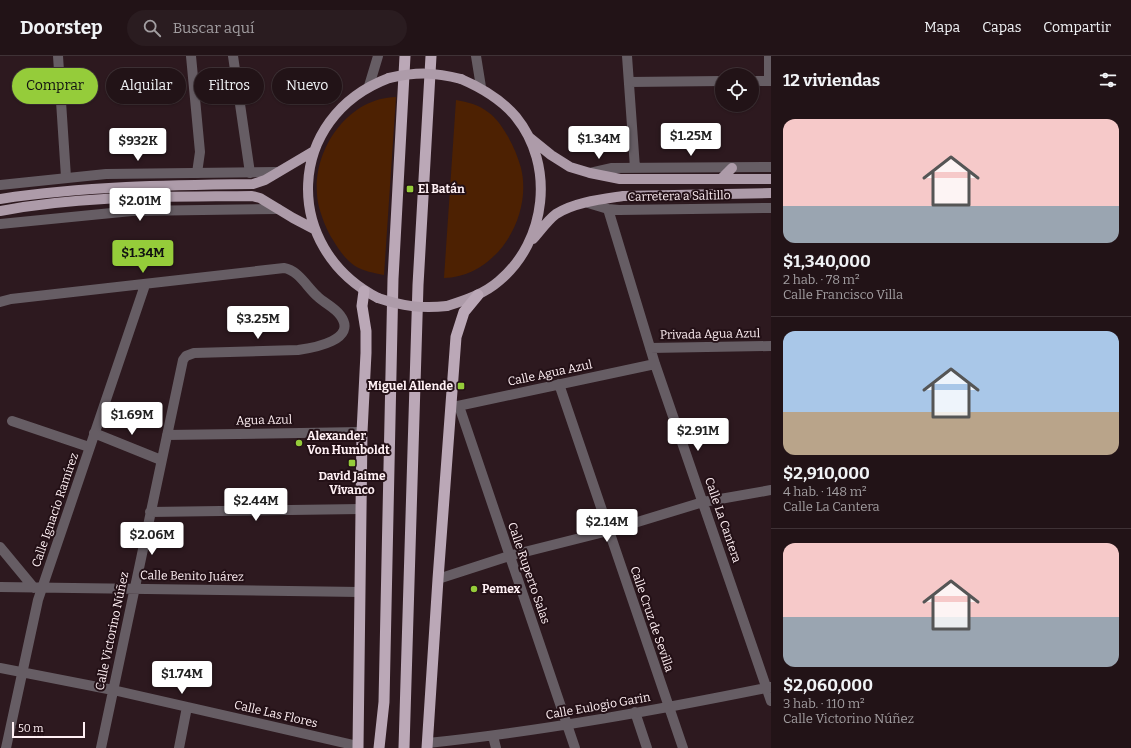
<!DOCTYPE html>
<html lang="es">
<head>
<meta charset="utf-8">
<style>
  body { margin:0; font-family:Bitter,serif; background:#2a1c20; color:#f1f3f6; height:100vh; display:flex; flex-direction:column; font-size:15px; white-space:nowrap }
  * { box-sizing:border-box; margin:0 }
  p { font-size:13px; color:#a29ea1 }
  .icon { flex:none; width:22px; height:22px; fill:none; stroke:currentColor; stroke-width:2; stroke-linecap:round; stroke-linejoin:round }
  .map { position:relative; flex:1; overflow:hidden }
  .sheet { display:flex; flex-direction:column; background:#221317; width:360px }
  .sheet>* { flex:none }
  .top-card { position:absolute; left:12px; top:12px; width:380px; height:36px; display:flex; gap:8px }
  .tools { position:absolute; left:715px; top:12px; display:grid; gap:8px }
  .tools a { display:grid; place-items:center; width:44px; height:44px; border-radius:50%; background:#221317; box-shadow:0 1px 3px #0004,0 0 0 1px #3f3236; font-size:20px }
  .scale { position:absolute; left:12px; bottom:10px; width:73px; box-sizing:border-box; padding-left:4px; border:2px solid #fff0f4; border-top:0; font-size:11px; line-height:14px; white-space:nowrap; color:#fff0f4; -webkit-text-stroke:3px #231016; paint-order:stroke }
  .price { position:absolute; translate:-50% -34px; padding:0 9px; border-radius:4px; background:#fff; color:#222; font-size:13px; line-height:26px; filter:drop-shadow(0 1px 2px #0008) }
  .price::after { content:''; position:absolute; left:50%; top:24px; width:12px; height:9px; margin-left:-6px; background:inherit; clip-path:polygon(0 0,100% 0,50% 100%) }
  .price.current { background:#95cc3a; color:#111 }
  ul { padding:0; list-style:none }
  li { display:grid; align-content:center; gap:8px; height:212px; padding:0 12px }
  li+li { border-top:1px solid #3f3236 }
  li span { display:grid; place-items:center; height:124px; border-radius:12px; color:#555 }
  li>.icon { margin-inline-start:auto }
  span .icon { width:72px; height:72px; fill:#fffc; stroke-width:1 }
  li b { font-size:17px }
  h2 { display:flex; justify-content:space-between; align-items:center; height:48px; padding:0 12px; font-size:17px }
  .chip { padding:0 14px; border-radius:18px; background:#221317; box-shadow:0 1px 3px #0004,0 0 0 1px #3f3236; font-size:14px; line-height:36px }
  .chip.current { background:#95cc3a; color:#111 }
  header { display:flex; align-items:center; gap:24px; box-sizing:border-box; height:56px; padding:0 20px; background:#221317; border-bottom:1px solid #3f3236 }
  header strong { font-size:19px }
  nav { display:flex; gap:22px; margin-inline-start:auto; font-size:14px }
  .search { width:280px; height:36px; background:#2a1c20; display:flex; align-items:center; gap:10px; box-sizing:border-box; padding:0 14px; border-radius:22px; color:#a29ea1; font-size:15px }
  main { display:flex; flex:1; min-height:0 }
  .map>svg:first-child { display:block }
</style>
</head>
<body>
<header>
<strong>Doorstep</strong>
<div class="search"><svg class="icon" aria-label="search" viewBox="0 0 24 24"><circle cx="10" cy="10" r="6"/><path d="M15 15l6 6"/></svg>Buscar aquí</div>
<nav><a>Mapa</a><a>Capas</a><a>Compartir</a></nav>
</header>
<main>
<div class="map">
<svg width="771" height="692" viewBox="0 0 771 692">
  <rect width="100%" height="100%" fill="#2d191f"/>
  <path fill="#4d2102" d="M396,41L384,219C374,217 363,215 355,210C345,203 339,194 333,184C327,175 322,162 319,151C307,102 344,42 396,41Z
    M456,44C466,46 477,48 485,54C495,60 501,69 507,79C513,89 518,101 521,112C533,161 496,221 444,222Z"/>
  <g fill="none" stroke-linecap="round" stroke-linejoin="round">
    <path stroke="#665d64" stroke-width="10" d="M58,0L66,121
      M191,0L200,96L197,117
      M233,0L250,117
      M627,0L635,112
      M769,0V25
      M752,25H771
      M629,26L722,25
      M590,117L612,112L771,111
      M588,147L608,153L619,154L771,152
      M608,153L655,308L771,645
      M0,246L11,243L284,212C298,214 307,231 317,240C324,247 334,251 340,259C359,284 313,292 298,294L194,297L186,300L183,304L101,692
      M650,292L771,290
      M559,328L683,692
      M459,350L575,692
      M453,351L655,308
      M12,365L89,391
      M94,377L161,404
      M167,379L362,376
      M150,456L361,453
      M0,491L34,532
      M438,523L509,500L608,475L703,446L771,434
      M0,531L360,536
      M0,612L113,634L358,690
      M635,656L647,692
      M493,680L496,692
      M428,687C543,675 657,654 771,631
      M6,692L38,544L145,229
      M179,692L187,651"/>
    <path stroke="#665d64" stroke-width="10" d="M476,0L481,31
      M369,30L378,0
      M0,129L106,118L278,116
      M0,168L132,155L278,153"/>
    <path stroke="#ad9ba9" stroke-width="10" d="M530,82L551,99L570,111L590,117L620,123H771
      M721,123L732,112
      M0,143C84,130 168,129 253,128L265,124L314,95
      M0,155C83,139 168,141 252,140L260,142L293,162L314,173
      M533,183C540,175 548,164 556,158C574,146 603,143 623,140L771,137
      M378,242C281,192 285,61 389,22
      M447,250C466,244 484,238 499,225C547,185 555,109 516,61C501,43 482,32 461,23"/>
    <path stroke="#bba8b7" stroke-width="11" d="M358,692L362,376L366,297V275L362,250L364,235
      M379,692L384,646L393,223L405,0
      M404,692L418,229L431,0
      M427,692L438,523L456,281L464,256L478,239"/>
    <path stroke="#ad9ba9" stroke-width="10" d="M389,22C416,16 434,16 461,23
      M378,242C402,250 422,253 447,250"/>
  </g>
  <g fill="#95cc3a" stroke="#231016" stroke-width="1.5">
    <rect x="406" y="129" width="8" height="8" rx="2"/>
    <rect x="457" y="326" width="8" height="8" rx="2"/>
    <circle cx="299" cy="387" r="4"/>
    <rect x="348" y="403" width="8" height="8" rx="2"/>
    <circle cx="474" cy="533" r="4"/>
  </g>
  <g text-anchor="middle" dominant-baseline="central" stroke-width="4" stroke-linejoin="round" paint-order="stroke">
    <g font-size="12" font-weight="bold" fill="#fff0f4" stroke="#231016" text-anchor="start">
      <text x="418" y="133">El Batán</text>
      <text x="453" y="330" text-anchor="end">Miguel Allende</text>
      <text x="307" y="380">Alexander<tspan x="307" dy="14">Von Humboldt</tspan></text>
      <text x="352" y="420" text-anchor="middle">David Jaime<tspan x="352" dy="14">Vivanco</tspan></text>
      <text x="482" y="533">Pemex</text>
    </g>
    <g font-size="12" fill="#fff0f4" stroke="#231016">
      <text transform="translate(679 140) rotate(-1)">Carretera a Saltillo</text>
      <text transform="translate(710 278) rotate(-1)">Privada Agua Azul</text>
      <text transform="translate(550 317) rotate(-12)">Calle Agua Azul</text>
      <text transform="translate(264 364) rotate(-1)">Agua Azul</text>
      <text transform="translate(55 454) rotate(-71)">Calle Ignacio Ramírez</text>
      <text transform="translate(723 464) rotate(71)">Calle La Cantera</text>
      <text transform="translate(529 517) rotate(71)">Calle Ruperto Salas</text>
      <text transform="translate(192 520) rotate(1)">Calle Benito Juárez</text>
      <text transform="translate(652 563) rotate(71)">Calle Cruz de Sevilla</text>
      <text transform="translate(112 575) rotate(-78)">Calle Victorino Núñez</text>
      <text transform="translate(598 650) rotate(-10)">Calle Eulogio Garin</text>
      <text transform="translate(276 658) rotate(13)">Calle Las Flores</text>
    </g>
  </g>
</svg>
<div class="tools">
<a><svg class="icon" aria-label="locate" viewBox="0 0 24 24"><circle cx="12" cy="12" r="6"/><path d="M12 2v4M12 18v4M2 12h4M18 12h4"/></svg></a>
</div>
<div class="scale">50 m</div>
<b class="price" style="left:691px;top:101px">$1.25M</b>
<b class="price" style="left:599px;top:104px">$1.34M</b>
<b class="price" style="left:138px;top:106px">$932K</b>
<b class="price" style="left:140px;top:166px">$2.01M</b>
<b class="price current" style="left:143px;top:218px">$1.34M</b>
<b class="price" style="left:258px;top:284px">$3.25M</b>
<b class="price" style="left:132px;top:380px">$1.69M</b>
<b class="price" style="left:698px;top:396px">$2.91M</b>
<b class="price" style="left:256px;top:466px">$2.44M</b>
<b class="price" style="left:607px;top:487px">$2.14M</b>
<b class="price" style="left:152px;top:500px">$2.06M</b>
<b class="price" style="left:182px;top:639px">$1.74M</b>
<div class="top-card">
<a class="chip current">Comprar</a>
<a class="chip">Alquilar</a>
<a class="chip">Filtros</a>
<a class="chip">Nuevo</a>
</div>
</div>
<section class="sheet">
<h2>12 viviendas<svg class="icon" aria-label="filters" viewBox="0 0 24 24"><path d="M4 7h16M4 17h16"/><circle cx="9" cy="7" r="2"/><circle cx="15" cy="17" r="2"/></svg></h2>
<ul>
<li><span style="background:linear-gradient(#f6c9c9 70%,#9aa5b1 0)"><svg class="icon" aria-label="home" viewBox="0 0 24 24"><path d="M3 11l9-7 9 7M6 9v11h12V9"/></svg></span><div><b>$1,340,000</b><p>2 hab. · 78 m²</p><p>Calle Francisco Villa</p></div></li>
<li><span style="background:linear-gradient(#a9c7e8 65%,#b9a48a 0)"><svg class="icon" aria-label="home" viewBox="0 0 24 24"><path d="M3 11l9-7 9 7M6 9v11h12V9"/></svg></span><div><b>$2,910,000</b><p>4 hab. · 148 m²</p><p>Calle La Cantera</p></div></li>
<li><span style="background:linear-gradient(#f6c9c9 60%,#9aa5b1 0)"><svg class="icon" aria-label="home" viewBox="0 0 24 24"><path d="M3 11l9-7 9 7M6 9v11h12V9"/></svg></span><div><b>$2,060,000</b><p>3 hab. · 110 m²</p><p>Calle Victorino Núñez</p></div></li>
</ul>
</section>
</main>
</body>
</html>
